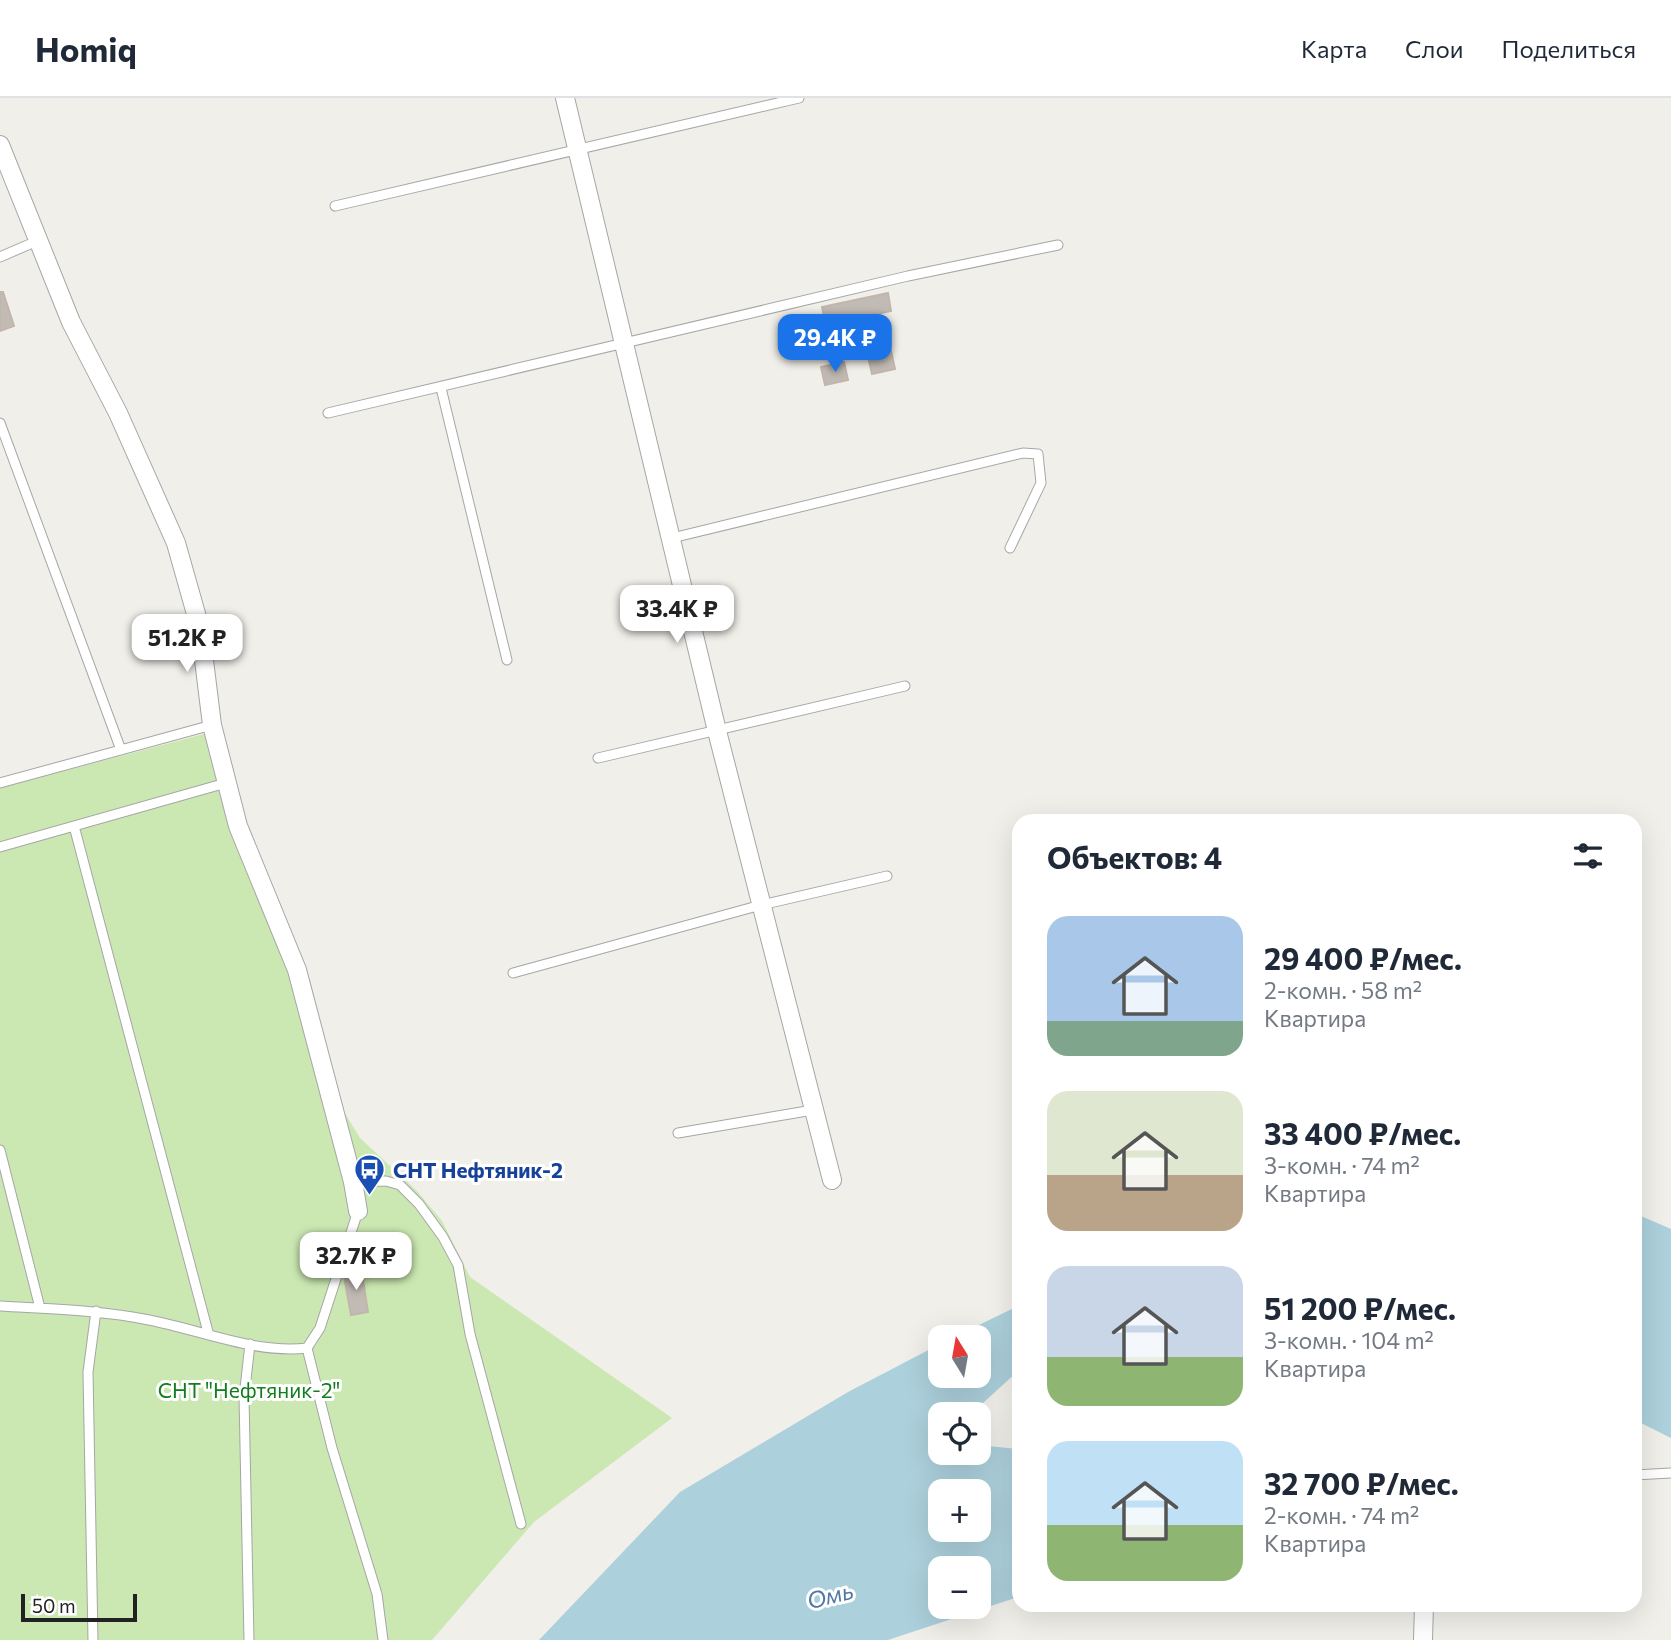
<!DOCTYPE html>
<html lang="ru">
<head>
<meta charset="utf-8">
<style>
  body { margin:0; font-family:Commissioner,sans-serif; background:#f2f2f3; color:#1f2937; height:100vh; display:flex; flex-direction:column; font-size:26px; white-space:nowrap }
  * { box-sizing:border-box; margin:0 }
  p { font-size:23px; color:#747a83 }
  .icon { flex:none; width:38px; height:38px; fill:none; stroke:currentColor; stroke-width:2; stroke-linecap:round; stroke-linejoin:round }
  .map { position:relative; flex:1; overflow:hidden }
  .details { position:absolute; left:1012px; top:716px; width:630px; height:798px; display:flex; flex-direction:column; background:#fff; border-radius:21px; box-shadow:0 7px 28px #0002 }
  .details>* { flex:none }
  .needle { width:46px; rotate:349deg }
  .controls { position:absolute; left:928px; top:1227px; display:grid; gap:14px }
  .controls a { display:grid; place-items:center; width:63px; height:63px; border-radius:14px; background:#fff; box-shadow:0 7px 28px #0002; font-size:35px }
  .scale { position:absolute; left:21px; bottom:18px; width:116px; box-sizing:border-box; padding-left:7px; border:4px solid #222; border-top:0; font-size:19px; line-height:24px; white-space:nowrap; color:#222; -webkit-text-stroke:5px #fff; paint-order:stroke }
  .price { position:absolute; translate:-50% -60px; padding:0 16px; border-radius:14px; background:#fff; color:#222; font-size:23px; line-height:46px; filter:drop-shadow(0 2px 4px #0008) }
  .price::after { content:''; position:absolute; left:50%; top:42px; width:21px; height:16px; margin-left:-10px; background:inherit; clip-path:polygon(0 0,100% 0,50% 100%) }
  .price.active { background:#1a73e8; color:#fff }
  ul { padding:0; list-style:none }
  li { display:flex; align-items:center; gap:21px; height:175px; padding:0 35px }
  li span { display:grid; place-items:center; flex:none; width:196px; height:140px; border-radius:21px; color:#555 }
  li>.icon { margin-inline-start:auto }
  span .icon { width:84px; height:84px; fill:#fffc; stroke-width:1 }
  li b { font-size:30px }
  h2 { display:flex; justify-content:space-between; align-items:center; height:84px; padding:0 35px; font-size:30px }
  header { display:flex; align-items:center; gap:42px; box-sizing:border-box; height:98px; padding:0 35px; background:#fff; border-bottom:2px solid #e0e1e3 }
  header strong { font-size:33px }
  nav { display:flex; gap:38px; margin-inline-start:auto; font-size:24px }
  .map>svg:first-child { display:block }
</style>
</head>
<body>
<header>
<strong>Homiq</strong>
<nav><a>Карта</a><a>Слои</a><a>Поделиться</a></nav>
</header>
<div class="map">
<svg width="1671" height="1542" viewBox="0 0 1671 1542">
  <rect width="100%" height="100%" fill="#f1efe9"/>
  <path fill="#cbe8b2" d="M219,632L244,727L310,882L341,1009L360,1040L417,1093L442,1123L470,1179L672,1320L534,1424L432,1542H0V690Z"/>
  <path fill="#acd0dc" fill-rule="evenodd" d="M1634,1115L1671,1131V1340L1635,1322Z
    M1018,1208V1273L971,1316H940V1354H978V1347L1018,1351V1499L888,1542H539L680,1394L848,1294L940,1246V1278H978V1239H954ZM940,1393H978V1432H940ZM940,1470H978V1508H940Z"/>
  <path fill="#c2bbb5" stroke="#c2b6ac" stroke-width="2" d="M0,194H3L14,228L0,233Z
    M888,195L891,213L826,227L822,209Z
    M891,253L895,271L872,276L868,258Z
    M844,264L848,282L825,287L821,269Z
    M361,1170L368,1214L351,1217L344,1178L346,1173Z"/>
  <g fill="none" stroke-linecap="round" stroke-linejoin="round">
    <defs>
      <path id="service" d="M335,108L799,0
        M0,159L37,143
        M441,290L507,562
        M328,315L908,178L1058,147
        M0,325L121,652
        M672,440L1023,355L1038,356L1041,385L1010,450
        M598,660L905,588
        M0,685L212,627
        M74,728L208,1234
        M0,749L226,685
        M513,875L761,807L887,778
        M678,1035L813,1012
        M0,1052L40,1210
        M353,1084L386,1083L400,1087L419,1106L443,1139L458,1167L470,1236L521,1426
        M0,1208C50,1211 100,1212 149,1222C201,1232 255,1256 307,1250L320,1230L358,1113
        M307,1250L332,1350L377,1496L383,1542
        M1634,1377L1671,1375
        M93,1542L88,1274L96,1213
        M249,1542L244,1299L250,1246"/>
      <path id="minor" d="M565,0L717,633L832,1082
        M0,47L71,224L118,315L176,445L200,530L212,627L238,728L297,872L353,1084L358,1113
        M1423,1542L1424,1507"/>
    </defs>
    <use href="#service" stroke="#a6a6a6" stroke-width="11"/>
    <use href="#minor" stroke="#a6a6a6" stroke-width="20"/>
    <use href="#service" stroke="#fff" stroke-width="9"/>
    <use href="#minor" stroke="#fff" stroke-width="18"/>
  </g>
  <defs>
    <symbol id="bus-pin" viewBox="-11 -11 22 30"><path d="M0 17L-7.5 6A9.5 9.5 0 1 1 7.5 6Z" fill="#1a4fb4" stroke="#fff"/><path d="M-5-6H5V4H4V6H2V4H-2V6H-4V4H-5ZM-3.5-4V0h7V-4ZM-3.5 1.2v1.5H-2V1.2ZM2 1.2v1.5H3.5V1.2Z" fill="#fff"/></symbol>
  </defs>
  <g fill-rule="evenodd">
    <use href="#bus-pin" x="352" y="1054" width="35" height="47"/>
  </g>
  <g text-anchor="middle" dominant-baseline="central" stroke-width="6" stroke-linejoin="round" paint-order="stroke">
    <g font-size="21" font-weight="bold" fill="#164399" stroke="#fff" text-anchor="start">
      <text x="393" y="1071">СНТ Нефтяник-2</text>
    </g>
    <g font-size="21" fill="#127d1e" stroke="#fff">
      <text x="249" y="1291">СНТ "Нефтяник-2"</text>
    </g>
    <g font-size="23" font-style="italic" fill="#4f78a6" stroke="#fff">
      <text transform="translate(830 1497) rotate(-14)">Омь</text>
    </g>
  </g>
</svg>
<div class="controls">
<a><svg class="needle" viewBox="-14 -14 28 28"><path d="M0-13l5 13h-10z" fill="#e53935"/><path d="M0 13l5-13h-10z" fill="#747a83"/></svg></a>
<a><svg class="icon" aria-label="locate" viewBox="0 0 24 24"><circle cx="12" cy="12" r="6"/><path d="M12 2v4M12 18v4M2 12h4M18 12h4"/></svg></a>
<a>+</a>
<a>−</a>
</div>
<div class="scale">50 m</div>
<b class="price active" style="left:835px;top:276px">29.4K ₽</b>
<b class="price" style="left:677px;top:547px">33.4K ₽</b>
<b class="price" style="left:187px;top:576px">51.2K ₽</b>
<b class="price" style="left:356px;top:1194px">32.7K ₽</b>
<section class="details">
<h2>Объектов: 4<svg class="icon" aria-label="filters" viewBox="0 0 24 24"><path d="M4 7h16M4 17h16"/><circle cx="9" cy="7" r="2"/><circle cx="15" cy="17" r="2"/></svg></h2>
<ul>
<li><span style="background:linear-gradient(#a9c7e8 75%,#7fa58c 0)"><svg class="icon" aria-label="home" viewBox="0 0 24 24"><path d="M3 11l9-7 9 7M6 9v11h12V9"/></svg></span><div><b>29 400 ₽/мес.</b><p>2-комн. · 58 m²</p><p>Квартира</p></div></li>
<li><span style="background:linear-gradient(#dfe7d0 60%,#b9a48a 0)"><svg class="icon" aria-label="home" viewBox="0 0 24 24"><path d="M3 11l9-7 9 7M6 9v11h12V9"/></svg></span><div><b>33 400 ₽/мес.</b><p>3-комн. · 74 m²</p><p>Квартира</p></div></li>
<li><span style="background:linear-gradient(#c9d6e8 65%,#8fb573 0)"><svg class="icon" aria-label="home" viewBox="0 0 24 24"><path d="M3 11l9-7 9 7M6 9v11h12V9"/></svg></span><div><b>51 200 ₽/мес.</b><p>3-комн. · 104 m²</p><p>Квартира</p></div></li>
<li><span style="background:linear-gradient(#bfe0f5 60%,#8fb573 0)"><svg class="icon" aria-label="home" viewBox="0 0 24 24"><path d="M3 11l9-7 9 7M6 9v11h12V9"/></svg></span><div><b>32 700 ₽/мес.</b><p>2-комн. · 74 m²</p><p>Квартира</p></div></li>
</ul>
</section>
</div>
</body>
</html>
